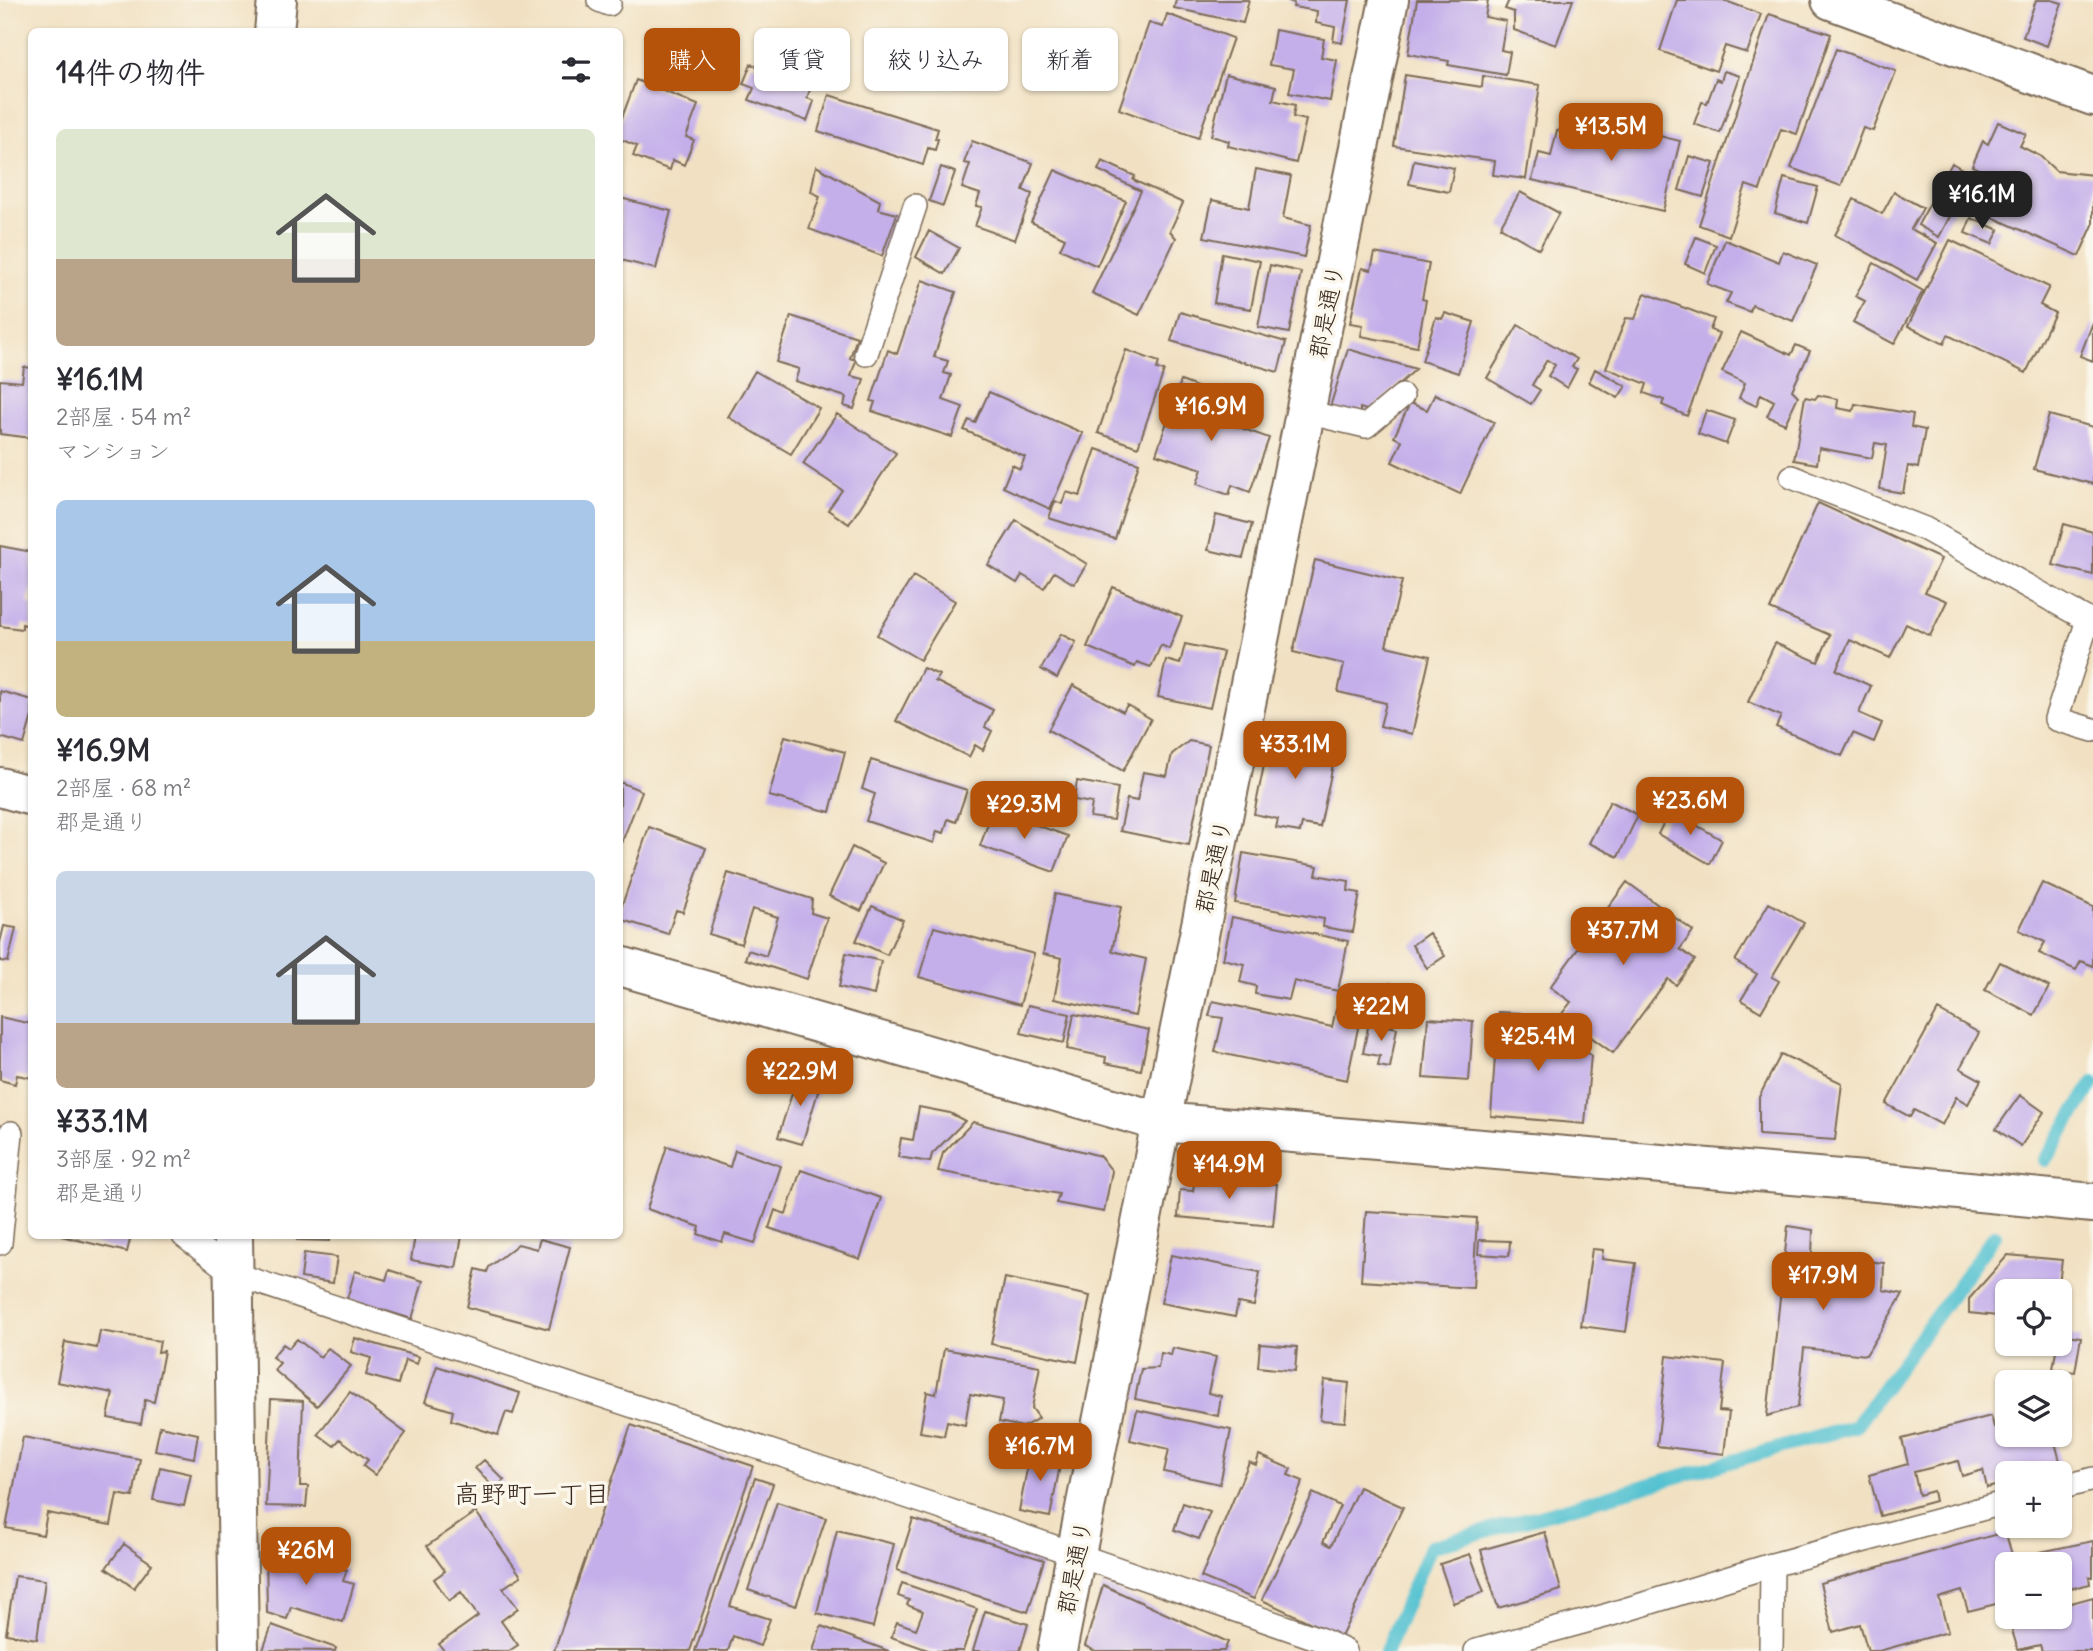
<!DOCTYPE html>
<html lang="ja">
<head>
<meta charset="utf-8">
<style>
  body { margin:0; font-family:Delius,"Klee One",sans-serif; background:#f7f7f7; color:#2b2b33; height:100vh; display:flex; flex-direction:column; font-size:26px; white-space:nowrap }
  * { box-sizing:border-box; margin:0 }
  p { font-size:23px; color:#7c7c81 }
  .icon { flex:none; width:38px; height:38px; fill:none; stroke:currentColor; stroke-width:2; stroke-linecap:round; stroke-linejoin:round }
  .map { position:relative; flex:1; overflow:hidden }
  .side { position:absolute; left:28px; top:28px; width:595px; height:1211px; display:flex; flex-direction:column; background:#fff; border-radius:10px; box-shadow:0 2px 5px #0004 }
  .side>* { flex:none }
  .banner { position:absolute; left:644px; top:28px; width:665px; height:63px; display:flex; gap:14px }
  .buttons { position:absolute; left:1995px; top:1279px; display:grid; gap:14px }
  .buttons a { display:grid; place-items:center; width:77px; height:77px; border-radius:10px; background:#fff; box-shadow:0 2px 5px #0004; font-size:35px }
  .price { position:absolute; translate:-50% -60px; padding:0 16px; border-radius:14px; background:#b45309; color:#fff; font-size:23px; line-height:46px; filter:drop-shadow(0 2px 4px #0008) }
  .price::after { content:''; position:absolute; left:50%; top:42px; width:21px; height:16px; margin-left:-10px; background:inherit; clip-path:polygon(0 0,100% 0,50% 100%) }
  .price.current { background:#222; color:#fff }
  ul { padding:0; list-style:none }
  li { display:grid; align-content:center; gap:14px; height:371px; padding:0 28px }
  li span { display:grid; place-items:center; height:217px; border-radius:10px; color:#555 }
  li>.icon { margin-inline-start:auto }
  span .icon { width:126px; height:126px; fill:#fffc; stroke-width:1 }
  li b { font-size:30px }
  h2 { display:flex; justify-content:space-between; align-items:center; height:84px; padding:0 28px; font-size:30px }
  .tag { padding:0 24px; border-radius:10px; background:#fff; box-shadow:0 2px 5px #0004; font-size:24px; line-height:63px }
  .tag.current { background:#b45309; color:#fff }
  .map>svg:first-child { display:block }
</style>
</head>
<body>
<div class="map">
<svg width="2093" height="1651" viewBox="0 0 2093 1651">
  <rect width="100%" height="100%" fill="#fbf7ec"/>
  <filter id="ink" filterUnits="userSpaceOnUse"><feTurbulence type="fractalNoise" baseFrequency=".0143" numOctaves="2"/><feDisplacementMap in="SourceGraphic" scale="14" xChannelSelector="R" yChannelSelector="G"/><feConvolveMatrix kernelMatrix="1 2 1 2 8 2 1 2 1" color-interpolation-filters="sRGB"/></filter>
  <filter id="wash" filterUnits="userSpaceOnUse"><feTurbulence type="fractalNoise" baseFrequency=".00686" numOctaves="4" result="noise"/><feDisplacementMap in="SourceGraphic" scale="28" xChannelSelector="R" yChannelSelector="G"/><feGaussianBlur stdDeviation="1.57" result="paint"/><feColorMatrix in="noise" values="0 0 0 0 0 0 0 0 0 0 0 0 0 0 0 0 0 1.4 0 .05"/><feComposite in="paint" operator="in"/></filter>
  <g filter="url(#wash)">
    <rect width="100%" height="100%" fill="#f1e1c2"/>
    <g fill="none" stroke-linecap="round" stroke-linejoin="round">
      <path stroke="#57c2d1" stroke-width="14" d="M2045,1160L2093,1083
        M1386,1651L1430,1547L1856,1426L1995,1235"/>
    </g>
    <g id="blocks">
      <path fill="#c4afea" d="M1176,0H1249L1243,23L1174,8Z
        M1286,0H1350L1342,43L1333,41L1335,27L1316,23L1317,11L1293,7L1294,3Z
        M1417,0H1488L1485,17L1506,21L1501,50L1510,52L1506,75L1448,65L1449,61L1408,54Z
        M1509,0H1573L1556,45L1514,30V12L1505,9Z
        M1677,0H1723L1761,14L1747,53L1725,46L1716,71L1660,51Z
        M2036,0H2052L2062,3L2047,46L2023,37Z
        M1167,14L1233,38L1198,138L1119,109L1149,23L1163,27Z
        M1769,14L1831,34L1797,134L1781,129L1760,190L1746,185L1729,236L1699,225Z
        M1275,30L1324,39L1321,57L1337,60L1330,101L1289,93L1294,69L1269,65Z
        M1836,49L1896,71L1873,131L1863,128L1841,186L1791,168Z
        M751,64L811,87L807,98L814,101L807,121L749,100L754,88L743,84Z
        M1724,71L1740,76L1720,133L1694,124L1702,102L1707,103L1716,79L1721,81Z
        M1226,74L1276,86L1273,100L1295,105L1293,117L1306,120L1296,163L1228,146L1229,141L1211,136Z
        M1405,75L1482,87L1483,76L1540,85L1526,179L1493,175L1495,161L1394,146Z
        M636,80L698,105L686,137L694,140L684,165L673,160L670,170L633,156L637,146L620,139V123Z
        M829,95L938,129L935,139H938L935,150L928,148L923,165L818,131Z
        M1577,116L1680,141L1663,211L1532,180L1539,153L1551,156L1557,130L1573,134Z
        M1998,122L2026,134L2020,146L2040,156L2056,171L2093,175V225L2079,256L1972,208L1988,174L1972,166L1983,141L1988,144Z
        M972,141L1033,163L1023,190L1032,194L1015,240L975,226L982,207L976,206L980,194L962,188L970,164L964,163Z
        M1689,156L1714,163L1703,197L1679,190Z
        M1414,160L1454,168L1449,192L1409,184Z
        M1102,161L1135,176L1133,180L1183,203L1170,231L1176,238L1139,315L1092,293L1141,191L1098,170Z
        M1952,163L1972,175L1939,237L1918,225Z
        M816,166L880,201L878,209L897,214L882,256L809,229L820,196L811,192Z
        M941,167L955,172L943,206L929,201Z
        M1256,169L1291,176L1283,218L1311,225L1304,257L1204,237L1212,200L1249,208Z
        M1055,170L1126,201L1097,266L1060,249L1065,238L1031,222Z
        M1784,178L1818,187L1808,223L1775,213Z
        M1520,192L1559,213L1539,249L1500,227Z
        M1894,192L1923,208L1911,229L1937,243L1917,280L1835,235L1854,199L1882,214Z
        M620,198L671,211L656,269L621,260Z
        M1971,218L1999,230L1992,244L1965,233Z
        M929,231L959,248L945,274L916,257Z
        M1696,237L1716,245L1705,273L1685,264Z
        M1725,240L1779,262L1783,251L1817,265L1793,321L1752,305L1750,312L1726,303L1731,293L1707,284Z
        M1950,240L2049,287L2040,305L2055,313L2026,373L1948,335L1944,344L1908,326Z
        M1222,253L1260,261L1251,309L1214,303Z
        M1375,253L1429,264L1422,299L1426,300L1417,347L1361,336L1363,325L1350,323L1362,268L1371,270Z
        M1874,263L1923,291L1894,344L1853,322L1865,301L1855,296Z
        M1270,265L1301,272L1289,333L1258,327Z
        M922,280L956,292L934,357L948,361L944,373L951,375L943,400L963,407L952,437L872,411L875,402L871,401L888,350L897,354Z
        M1645,293L1714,319L1710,330L1719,333L1687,416L1662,405L1664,400L1644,393L1647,384L1606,368L1626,318L1635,319Z
        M1180,312L1286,342L1278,372L1171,341Z
        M1445,313L1474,322L1458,373L1422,361L1436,317L1442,319Z
        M791,316L857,337L850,358L856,360L851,376L864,379L854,409L844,406L846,397L795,381L799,369L776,362Z
        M2093,322V361L2080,356Z
        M1518,325L1577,359L1572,367L1577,369L1567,388L1548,376L1555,365L1547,360L1532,385L1540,390L1531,404L1487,378Z
        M1741,332L1791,355L1796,345L1810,351L1792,390L1798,396L1785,424L1767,416L1774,401L1761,394L1756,406L1739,398L1745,383L1722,372Z
        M1348,349L1416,369L1370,411L1360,408V416L1330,407Z
        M1126,350L1159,362L1157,369L1164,371L1138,447L1098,433Z
        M24,367L32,368V438L0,434V380L22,382Z
        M1595,369L1626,386L1618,398L1589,382Z
        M755,371L819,408L791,454L728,417Z
        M1181,381L1218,395L1210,417L1269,438L1250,492L1232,485L1229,495L1197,484L1202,469L1156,454Z
        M989,392L1083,433L1050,509L1003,487L1012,465L1020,469L1025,457L964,430L969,420L975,423Z
        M1435,394L1494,422L1460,494L1392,462L1402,441L1394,437L1410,403L1427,410Z
        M1818,395L1838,399L1837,408L1853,411L1855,404L1913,414L1911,427L1925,430L1918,468L1908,466L1903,493L1880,489L1887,445L1875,443L1872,458L1819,448L1817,464L1794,460L1805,397L1815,399Z
        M1706,410L1735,420L1726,444L1698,434Z
        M837,414L896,453L849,524L828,510L842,490L803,464Z
        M2049,415L2093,427V484L2034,469Z
        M1096,449L1139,463L1115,539L1049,518L1055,501L1062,504L1066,492L1080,496Z
        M1818,503L1941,559L1925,592L1947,601L1930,636L1906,624L1890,658L1850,640L1836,670L1871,686L1859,713L1882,723L1874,742L1853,733L1842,756L1776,727L1781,716L1748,702L1775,643L1818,662L1830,635L1770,609Z
        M1216,515L1252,524L1243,558L1208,550Z
        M1016,520L1087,564L1074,584L1054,572L1044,588L1022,575L1017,583L988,565Z
        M2064,524L2093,532V575L2053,565Z
        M0,546L32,552V585L28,603L32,604V620L31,626L22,624V629L0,626Z
        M1315,560L1402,581L1386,646L1430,656L1412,734L1380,726L1386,703L1338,692L1344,664L1293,652Z
        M913,576L955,601L920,660L877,635Z
        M1113,587L1182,617L1169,649L1161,645L1151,667L1137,662L1135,667L1087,647Z
        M1061,634L1076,642L1057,678L1041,669Z
        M1185,644L1223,652L1210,708L1158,697L1166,660L1180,664Z
        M923,668L939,675L935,681L993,710L985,727L992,731L983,750L975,745L969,757L896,721Z
        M1073,685L1123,712L1127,705L1151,719L1123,771L1048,730Z
        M0,691L32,700V716L24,744L0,737Z
        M1271,731L1337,745L1320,827L1302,824L1300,832L1276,828L1278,819L1254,814Z
        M785,736L845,752L830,812L769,796Z
        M1189,741L1209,745L1189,845L1120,831L1127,799L1137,801L1143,772L1167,776L1172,754Z
        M871,760L967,790L956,822L948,819L944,833L937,831L934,843L866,821L875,794L862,789Z
        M1077,781L1118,788L1113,820L1090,817L1092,803L1074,800Z
        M620,782L642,791L620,847Z
        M1610,801L1638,815L1618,857L1589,843Z
        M993,810L1068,836L1054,872L980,846Z
        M1670,810L1722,840L1710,864L1658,834Z
        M649,827L706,848L683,912L676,910L668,934L620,919V911Z
        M852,847L884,863L861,911L829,896Z
        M1243,853L1318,866L1316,875L1349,881L1348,891L1360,893L1353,932L1323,927L1324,919L1235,903Z
        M728,873L812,899L811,913L827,918L807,979L745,959L748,950L766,956L778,917L752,909L741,944L709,934Z
        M1627,882L1693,931L1680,949L1695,960L1676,985L1668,979L1613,1053L1561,1015L1571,1002L1550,987Z
        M2042,883L2093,907V966L2081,961L2076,970L2039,953L2045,942L2019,930Z
        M1055,894L1121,907L1112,951L1146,959L1135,1016L1054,999L1062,958L1043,954Z
        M1769,903L1804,923L1772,977L1779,981L1761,1012L1741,1000L1757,974L1735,961Z
        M872,906L903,920L887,955L856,941Z
        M1232,917L1348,941L1338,991L1294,981L1289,1000L1255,994L1256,986L1240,982L1244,964L1223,959Z
        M4,926L16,928L8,962L0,961V943Z
        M934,927L1034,954L1020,1005L919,977Z
        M1429,933L1445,956L1427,968L1412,945Z
        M846,953L881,961L874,995L839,987Z
        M2000,962L2049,987L2034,1015L1985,990Z
        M1390,983L1413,993L1400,1022L1378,1012Z
        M1213,1001L1332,1027L1336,1009L1361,1014L1347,1080L1215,1052L1223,1018L1209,1016Z
        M1028,1005L1070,1014L1064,1043L1021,1033Z
        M1938,1010L1979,1033L1960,1068L1981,1080L1968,1104L1956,1097L1942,1125L1914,1110L1910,1117L1886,1104Z
        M1498,1012L1520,1013L1591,1055L1585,1124L1491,1116Z
        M1074,1014L1149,1030L1141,1070L1105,1063L1106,1057L1067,1049Z
        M0,1017L32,1024V1078L17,1075L15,1084L0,1080Z
        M1428,1018L1473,1021L1469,1081L1423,1078Z
        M1369,1022L1397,1028L1390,1068L1378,1066L1380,1056L1363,1053Z
        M1781,1054L1842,1083L1835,1140L1759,1135V1097Z
        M799,1072L822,1079L802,1144L778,1137Z
        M2020,1095L2044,1112L2021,1146L1996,1129Z
        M919,1107L950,1113L965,1121L932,1154L930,1162L898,1157L901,1138L913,1140Z
        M973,1122L1100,1156L1112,1171L1104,1212L1056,1203L1059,1194L938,1171L943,1153Z
        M667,1146L730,1167L735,1150L781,1166L755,1243L725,1234L722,1242L698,1234L700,1227L647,1209Z
        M801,1170L881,1198L860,1259L769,1228L775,1210L786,1214Z
        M1195,1176L1277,1184L1273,1226L1178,1217L1180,1190L1193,1191Z
        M1366,1211L1477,1218L1473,1288L1361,1281Z
        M1788,1226L1813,1230L1812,1255L1884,1263L1883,1290L1903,1294L1866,1355L1804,1348L1798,1407L1767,1416Z
        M61,1236H131L127,1252Z
        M297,1236H330V1241L297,1240Z
        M415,1236H462L456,1268L411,1260Z
        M540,1239L570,1247L549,1329L467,1307L476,1269L487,1272L489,1267L518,1244L537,1249Z
        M1479,1240L1510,1241L1509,1256L1478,1254Z
        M1592,1249L1603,1250L1602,1259L1636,1263L1626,1332L1581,1326Z
        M304,1253L337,1257L333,1283L301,1278Z
        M1171,1255L1260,1272L1254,1306L1238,1303L1235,1317L1161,1303Z
        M2008,1255L2062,1260L2058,1292H2007V1317L1969,1313V1299Z
        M389,1270L423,1281L412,1319L347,1299L355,1271L386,1280Z
        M1005,1278L1090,1296L1077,1362L991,1344Z
        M100,1331L160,1341L158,1352L164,1351L154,1402L145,1400L141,1424L108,1418L113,1393L57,1382L65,1342L97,1348Z
        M2060,1334L2081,1337L2075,1372L2053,1369L2057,1344H2060Z
        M355,1338L419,1357L417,1364L405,1360L398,1384L366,1375L371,1358L351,1352Z
        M297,1339L320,1357L328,1348L351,1366L317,1406L274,1370L280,1363L272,1357L283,1344L289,1348Z
        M1260,1344L1297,1347L1295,1371L1258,1367Z
        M1173,1348L1216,1357L1208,1393L1221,1396L1218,1416L1135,1399L1141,1369L1158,1368L1161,1353L1171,1355Z
        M944,1349L1040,1366L1032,1408L1039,1418L1023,1427L999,1422L1003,1400L970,1394L965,1425L947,1421L944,1436L920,1432L927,1392L936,1394Z
        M1667,1356L1725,1363L1719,1411L1729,1412L1724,1454L1657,1446Z
        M437,1366L520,1393L513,1414L506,1412L498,1435L451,1420L453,1411L425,1402Z
        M1324,1380L1349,1383L1345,1422L1320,1420Z
        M350,1392L406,1433L375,1475L363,1466L368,1460L340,1439L334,1446L318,1434Z
        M271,1399L303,1401L300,1486H308L306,1507L266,1506Z
        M1137,1410L1231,1430L1220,1484L1164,1472L1169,1449L1130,1440Z
        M1991,1416L1994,1427L2007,1423V1435H2053L2060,1461L2007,1474V1483L1987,1488L1983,1470L1962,1476L1958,1461L1914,1472L1919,1495L1933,1491L1935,1501L1880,1516L1869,1475L1908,1464L1902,1439Z
        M631,1425L753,1466L690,1651H554Z
        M160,1426L198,1434L194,1458L155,1450Z
        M23,1437L140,1459L133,1497L117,1494L111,1525L47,1513L43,1535L6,1528Z
        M1031,1448L1062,1455L1050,1517L1019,1511Z
        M1259,1455L1291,1469L1288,1475L1303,1481L1254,1599L1201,1577L1249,1462L1256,1465Z
        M484,1460L504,1480L495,1489L475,1468Z
        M160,1467L191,1474L184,1506L153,1500Z
        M755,1478L773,1484L730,1606L770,1619L760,1646L733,1636L728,1651H695Z
        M1359,1487L1403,1507L1341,1637L1262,1600L1313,1493L1340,1506L1323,1542L1331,1546Z
        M777,1502L826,1518L796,1606L748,1590Z
        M1183,1503L1210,1512L1199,1539L1174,1530Z
        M476,1512L521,1576L503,1588L518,1608L501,1621L518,1645L509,1651H444L439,1644L478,1616L461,1592L449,1601L434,1579L445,1571L427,1546Z
        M913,1519L1044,1560L1028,1612L897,1570Z
        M837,1530L894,1544L873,1627L817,1613Z
        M1545,1532L1561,1590L1498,1608L1481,1550Z
        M2005,1532L2015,1564H2007V1612L2004,1602L1968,1611L1962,1591L1939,1598L1948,1632L1879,1651H1868L1860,1624L1833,1632L1820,1583Z
        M2093,1541V1577H2089L2090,1584L2060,1591V1564H2043L2040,1552Z
        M124,1544L152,1564L134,1588L106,1568Z
        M266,1549L347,1570L343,1581L354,1584L343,1622L291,1607L287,1619L267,1613Z
        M1470,1554L1484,1592L1453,1603L1440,1564Z
        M15,1576L45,1580L37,1639L6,1634Z
        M902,1583L977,1609L963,1651H931L891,1637L897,1622L916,1629L923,1611L907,1605L909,1600L898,1596Z
        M1103,1585L1228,1642L1224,1651H1095L1085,1646Z
        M2093,1597V1651H2042L2040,1645L2018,1650L2008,1617H2060V1606Z
        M985,1611L1028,1624L1020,1651H973Z
        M272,1625L336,1648L335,1651L263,1650Z
        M821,1626L889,1651H813Z"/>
    </g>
  </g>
  <g filter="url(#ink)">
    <use href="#blocks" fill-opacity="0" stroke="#7b6a57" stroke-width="2"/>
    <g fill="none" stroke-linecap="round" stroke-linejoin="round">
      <defs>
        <path id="service" d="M599,0L609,4
          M866,354L915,206
          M1306,412L1366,426L1402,396
          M1792,477L1925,529L2088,620L2056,719L2093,730
          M184,1236L234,1274L933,1505L1322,1640L1345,1651
          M0,1243L11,1133
          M2060,1488L2093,1479
          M1476,1651L1605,1616L1772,1565L2007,1502
          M1771,1651L1772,1565"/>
        <path id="minor" d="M1831,0L2093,96
          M274,32L277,0"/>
        <path id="tertiary" d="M0,787L32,796
          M620,966L1161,1122L1876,1182L2093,1203
          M233,1236L239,1651
          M1057,1651L1161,1122L1389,0"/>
      </defs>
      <use href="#service" stroke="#7b6a57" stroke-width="26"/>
      <use href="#minor" stroke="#7b6a57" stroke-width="42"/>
      <use href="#tertiary" stroke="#7b6a57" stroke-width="42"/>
      <use href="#service" stroke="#fff" stroke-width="23"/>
      <use href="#minor" stroke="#fff" stroke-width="38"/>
      <use href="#tertiary" stroke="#fff" stroke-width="38"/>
    </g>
  </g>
  <g text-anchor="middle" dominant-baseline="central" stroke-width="7" stroke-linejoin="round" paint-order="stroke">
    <g font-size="24" fill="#3b2a1e" stroke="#fbf7ec">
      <text transform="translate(1326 311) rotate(-79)">郡是通り</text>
      <text transform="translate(1213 866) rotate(-78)">郡是通り</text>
      <text transform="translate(1074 1567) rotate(-79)">郡是通り</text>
    </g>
    <g font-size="26" fill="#3b2a1e" stroke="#fbf7ec">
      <text x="532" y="1493">高野町一丁目</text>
    </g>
  </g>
</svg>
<div class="buttons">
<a><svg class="icon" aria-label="locate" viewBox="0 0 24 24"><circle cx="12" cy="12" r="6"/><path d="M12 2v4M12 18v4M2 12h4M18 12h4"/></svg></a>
<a><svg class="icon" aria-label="layers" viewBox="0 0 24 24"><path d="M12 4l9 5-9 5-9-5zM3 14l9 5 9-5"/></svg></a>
<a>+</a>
<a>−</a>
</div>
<b class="price" style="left:1611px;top:163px">¥13.5M</b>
<b class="price current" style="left:1982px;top:231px">¥16.1M</b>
<b class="price" style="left:1211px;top:443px">¥16.9M</b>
<b class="price" style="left:1295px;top:781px">¥33.1M</b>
<b class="price" style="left:1690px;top:837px">¥23.6M</b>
<b class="price" style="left:1024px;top:841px">¥29.3M</b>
<b class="price" style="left:1623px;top:967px">¥37.7M</b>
<b class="price" style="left:1381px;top:1043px">¥22M</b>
<b class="price" style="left:1538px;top:1073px">¥25.4M</b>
<b class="price" style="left:800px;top:1108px">¥22.9M</b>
<b class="price" style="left:1229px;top:1201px">¥14.9M</b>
<b class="price" style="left:1823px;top:1312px">¥17.9M</b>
<b class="price" style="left:1040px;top:1483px">¥16.7M</b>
<b class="price" style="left:306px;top:1587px">¥26M</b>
<div class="banner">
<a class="tag current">購入</a>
<a class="tag">賃貸</a>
<a class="tag">絞り込み</a>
<a class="tag">新着</a>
</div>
<section class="side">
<h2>14件の物件<svg class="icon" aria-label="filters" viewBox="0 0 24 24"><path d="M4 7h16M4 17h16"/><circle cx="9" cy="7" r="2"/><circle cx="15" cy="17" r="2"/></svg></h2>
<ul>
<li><span style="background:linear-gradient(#dfe7d0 60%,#b9a48a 0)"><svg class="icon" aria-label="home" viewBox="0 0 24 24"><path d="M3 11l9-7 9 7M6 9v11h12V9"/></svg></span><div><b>¥16.1M</b><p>2部屋 · 54 m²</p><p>マンション</p></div></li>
<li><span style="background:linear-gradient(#a9c7e8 65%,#c2b280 0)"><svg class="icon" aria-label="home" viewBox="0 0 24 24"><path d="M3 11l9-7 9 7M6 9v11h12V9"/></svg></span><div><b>¥16.9M</b><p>2部屋 · 68 m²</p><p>郡是通り</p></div></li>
<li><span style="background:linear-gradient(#c9d6e8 70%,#b9a48a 0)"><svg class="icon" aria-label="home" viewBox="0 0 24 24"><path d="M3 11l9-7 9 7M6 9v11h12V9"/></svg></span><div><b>¥33.1M</b><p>3部屋 · 92 m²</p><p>郡是通り</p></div></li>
</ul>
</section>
</div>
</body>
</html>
